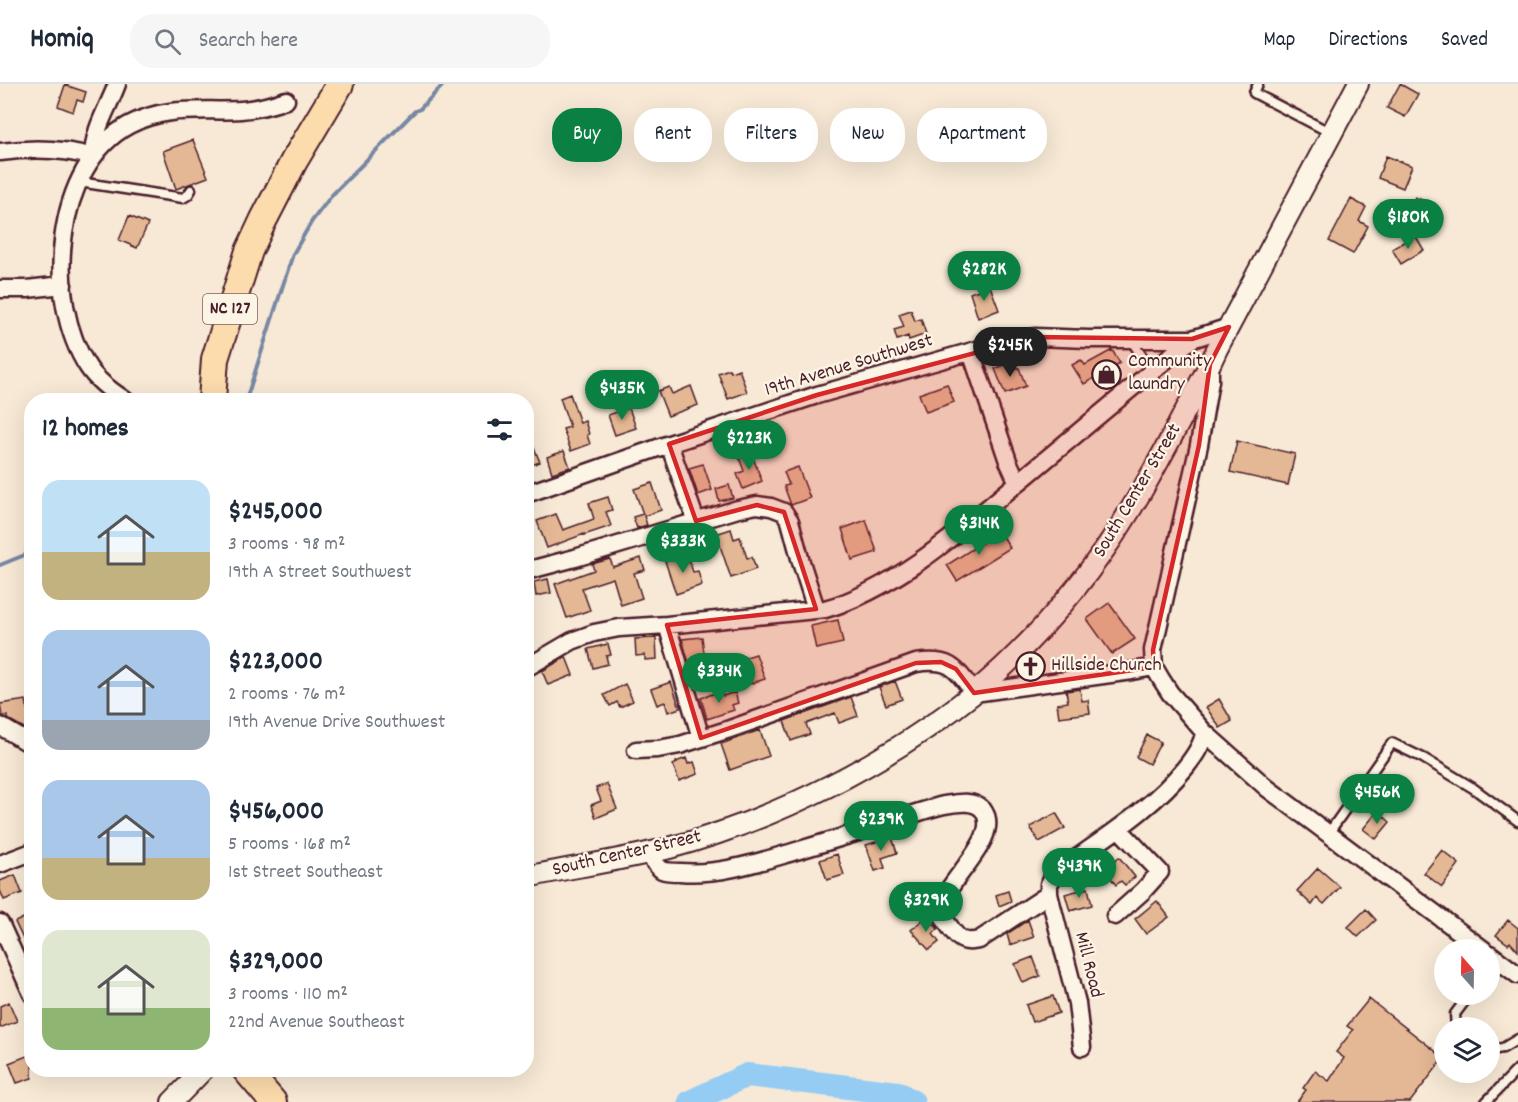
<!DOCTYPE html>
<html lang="en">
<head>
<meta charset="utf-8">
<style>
  body { margin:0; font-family:Dekko,sans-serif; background:#f6f6f7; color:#1f2937; height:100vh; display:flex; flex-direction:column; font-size:22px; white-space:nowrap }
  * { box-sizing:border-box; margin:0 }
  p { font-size:20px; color:#747a83 }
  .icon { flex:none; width:33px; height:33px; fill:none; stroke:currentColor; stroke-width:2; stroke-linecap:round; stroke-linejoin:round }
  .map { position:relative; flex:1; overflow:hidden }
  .side { position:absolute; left:24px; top:309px; width:510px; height:684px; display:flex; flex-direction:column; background:#fff; border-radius:24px; box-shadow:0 6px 24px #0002 }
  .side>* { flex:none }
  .hud { position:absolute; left:552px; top:24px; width:570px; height:54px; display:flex; gap:12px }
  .needle { width:39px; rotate:340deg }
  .buttons { position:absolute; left:1434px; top:855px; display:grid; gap:12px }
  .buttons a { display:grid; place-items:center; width:66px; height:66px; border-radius:50%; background:#fff; box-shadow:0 6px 24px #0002; font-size:30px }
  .price { position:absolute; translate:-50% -51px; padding:0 14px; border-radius:21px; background:#0b8043; color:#fff; font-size:20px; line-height:39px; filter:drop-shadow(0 2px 3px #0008) }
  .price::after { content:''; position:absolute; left:50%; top:36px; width:18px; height:14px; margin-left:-9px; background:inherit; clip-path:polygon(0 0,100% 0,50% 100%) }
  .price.selected { background:#222; color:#fff }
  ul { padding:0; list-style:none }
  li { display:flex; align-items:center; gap:18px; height:150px; padding:0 18px }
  li span { display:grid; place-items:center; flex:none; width:168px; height:120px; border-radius:18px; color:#555 }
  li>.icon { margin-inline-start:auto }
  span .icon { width:72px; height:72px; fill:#fffc; stroke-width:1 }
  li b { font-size:26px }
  h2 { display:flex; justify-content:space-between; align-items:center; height:72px; padding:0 18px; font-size:26px }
  .chip { padding:0 21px; border-radius:24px; background:#fff; box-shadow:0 6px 24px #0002; font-size:21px; line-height:54px }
  .chip.selected { background:#0b8043; color:#fff }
  header { display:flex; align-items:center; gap:36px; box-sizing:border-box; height:84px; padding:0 30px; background:#fff; border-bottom:2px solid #e0e1e3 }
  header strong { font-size:28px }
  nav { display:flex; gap:33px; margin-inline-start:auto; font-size:21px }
  .search { width:420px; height:54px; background:#f6f6f7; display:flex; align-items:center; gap:15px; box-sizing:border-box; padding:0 21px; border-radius:24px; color:#747a83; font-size:22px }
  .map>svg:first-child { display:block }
</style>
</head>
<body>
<header>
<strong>Homiq</strong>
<div class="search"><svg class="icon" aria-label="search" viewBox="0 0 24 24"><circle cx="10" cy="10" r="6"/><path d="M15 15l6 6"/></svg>Search here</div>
<nav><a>Map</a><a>Directions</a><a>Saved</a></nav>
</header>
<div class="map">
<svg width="1518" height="1018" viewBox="0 0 1518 1018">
  <rect width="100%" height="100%" fill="#f7e9d5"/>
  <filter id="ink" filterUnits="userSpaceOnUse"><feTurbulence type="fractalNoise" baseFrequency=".0167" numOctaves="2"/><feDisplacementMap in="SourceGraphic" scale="12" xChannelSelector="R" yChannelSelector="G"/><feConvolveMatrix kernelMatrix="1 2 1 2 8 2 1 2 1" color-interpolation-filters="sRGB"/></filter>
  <g filter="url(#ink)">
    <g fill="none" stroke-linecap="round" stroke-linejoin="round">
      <path stroke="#7787a4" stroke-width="4" d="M246,316L293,170L312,137L332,111L415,27L420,25L444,0
        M0,481L32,468"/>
      <path stroke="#95ccf4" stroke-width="24" d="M690,1018L747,991L898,1009L913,1018"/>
    </g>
    <path fill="#e5b895" stroke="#4a1f2b" stroke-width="1.5" d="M1400,0L1418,10L1405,33L1387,24Z
      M65,1L86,8L83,18L77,16L73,28L58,22Z
      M193,56L208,93L176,105L163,67Z
      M1386,72L1412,82L1403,104L1378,94Z
      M1415,113L1429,119L1422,136L1408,130Z
      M1351,115L1366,123L1359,137L1368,142L1353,170L1329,157Z
      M129,132L148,140L137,164L119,156Z
      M1415,151L1424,166L1401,180L1392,165Z
      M990,202L999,226L978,234L970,209Z
      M911,226L915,237L921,235L926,250L909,256L908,252L897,256L894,246L904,243L899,230Z
      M1112,266L1120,279L1084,300L1072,281L1081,276L1085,281Z
      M1014,277L1017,284H1019L1026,302L1005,310L995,285Z
      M729,285L731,288L739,285L747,308L728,315L718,289Z
      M947,300L954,318L926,328L919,310Z
      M691,302L698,321L668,332L658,307L669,303L672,310Z
      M570,310L580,339L585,337L589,350L587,351L590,360L571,367L563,345L570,343L560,314Z
      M629,324L636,344L615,351L608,331Z
      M526,345L540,378L526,383Z
      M1237,357L1295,370L1288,401L1230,388Z
      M750,366L762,397L743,405L737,390L744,387L738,371Z
      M564,367L570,383L552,389L547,373Z
      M703,380L712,406L698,411L689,384Z
      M798,383L810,414L791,421L784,402L789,401L784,388Z
      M652,399L661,426L644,432L647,441L637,444L633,433L643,430L634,405Z
      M729,401L733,414L719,417L716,405Z
      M608,413L612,426L606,428L611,442L584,451V450L547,464L537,437L556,430L563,446L594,435L589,419Z
      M866,436L877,468L852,476L842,445Z
      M731,445L734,455L740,453L747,474L752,473L756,485L731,494L716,450Z
      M1000,447L1010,464L957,497L947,481Z
      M687,470L693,488L698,487L702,501L676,510L665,477Z
      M641,474L645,486L634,489L642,514L621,521L613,494L582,504L590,526L567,534L555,500L594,486L592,480L610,475L613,483Z
      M548,495L551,509L536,512L534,498Z
      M1109,519L1135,555L1112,570L1087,535Z
      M838,536L843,559L816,565L811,542Z
      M702,553L705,577L689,579L682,555Z
      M656,554L657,575L645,576V571L636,572L635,555Z
      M608,560L611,571L606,572L608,580L593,584L588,565Z
      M756,570L765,595L743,602L734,577Z
      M566,573L573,591L548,601L542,587Z
      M895,597L902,615L886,621L879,603Z
      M671,598L680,624L668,628L665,618L657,621L651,605Z
      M625,600L633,617L620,623L617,618L610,622L604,611Z
      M1080,605L1082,617L1088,616L1090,629L1059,633L1057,620L1068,618L1066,607Z
      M721,607L723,612L735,608L738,619L732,621L734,626L707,635L701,614Z
      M851,613L858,632L839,639L835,629L806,640L810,650L791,657L784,637Z
      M1219,615L1232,637L1220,644L1206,623Z
      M26,616L31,648L8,635V632H2L0,620Z
      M760,646L769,672L730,686L721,660Z
      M1147,651L1161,658L1149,680L1136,673Z
      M686,674L688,680L694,678L698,690L679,697L673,681L677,679L676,678Z
      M607,700L617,725L596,734L591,721L601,717L596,704Z
      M1378,727L1390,738L1376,755L1363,745Z
      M1056,729L1065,744L1039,758L1030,743Z
      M892,753L897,769L882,774L885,784L875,787L866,761Z
      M1442,766L1459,780L1442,803L1424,789Z
      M837,770L844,791L827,796L820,776Z
      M1119,773L1135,793L1125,801L1121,797L1116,801L1104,785Z
      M1318,784L1340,803L1324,820L1317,814L1312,821L1297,807Z
      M15,791L22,809L4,816L0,806V797Z
      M1088,804L1092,821L1070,827L1065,810Z
      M1008,807L1011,817L999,822L996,811Z
      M1157,817L1169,833L1146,850L1135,835Z
      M1366,825L1376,836L1358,853L1348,843Z
      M32,830V851L23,855L15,838Z
      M927,832L938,845L933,850L939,858L929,866L911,846Z
      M1028,836L1034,853L1010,861L1007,850Z
      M1508,836L1518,844V867L1510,858L1508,860L1496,851Z
      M1033,873L1040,892L1023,899L1015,880Z
      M1053,912L1059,929L1032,938L1026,921Z
      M1369,915L1444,974L1410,1018H1297L1306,1006L1303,1004L1315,987L1329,997L1344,974L1336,968L1353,946L1347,942Z
      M9,918L17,937L0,944V922Z
      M32,970V994L17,999L9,979Z"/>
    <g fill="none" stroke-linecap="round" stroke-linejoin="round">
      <defs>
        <path id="service" d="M1258,0L1254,9L1331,49
          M79,98L183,114L188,111L191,106
          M1130,255L1152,286
          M1328,750L1392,659L1423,674L1473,704L1518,737
          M1456,944L1455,930L1470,910
          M1490,966L1503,964L1518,955
          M1486,1018L1518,985"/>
        <path id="minor" d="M0,68C31,64 63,64 93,73
          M93,73C94,43 107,27 117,0
          M0,205H27L63,201
          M971,268L1008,377L1018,399
          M1210,283V297L1199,361L1153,566L1154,583L1161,595L1170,609L1204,648L1267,704L1484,866
          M125,316C111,307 97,297 88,283C44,216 53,82 129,41C167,21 201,28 241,26C257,25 271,21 286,16
          M669,360L696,437
          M526,410L669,360L817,311L994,261L1035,253L1088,255H1192L1229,243
          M526,487L575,474L738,425L757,421L771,423L784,428L790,437L801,478L816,525
          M667,541L701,654
          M526,584L572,557L594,549L619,544L667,541L825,525C891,507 957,450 1008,407C1070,356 1130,304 1192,255
          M0,642L32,661
          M636,666L658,665L680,661L727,646L916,579C950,574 955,583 974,609L1132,587L1154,583
          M647,769C652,774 656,782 662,786C667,788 674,788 680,788C715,791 749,781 783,771C813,762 844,753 874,743C898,735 920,727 944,721C956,719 974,715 983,726C1003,753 947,795 941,822C940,830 947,839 952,846C960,857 966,859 979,856L1049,810V800L1055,790C1100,756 1149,728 1185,684C1193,674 1203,661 1204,648
          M0,780L32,768
          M1049,810L1077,919L1082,963
          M1115,832L1143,807L1160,788L1119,745
          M0,839L32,910
          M1490,870L1518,891"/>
        <path id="tertiary" d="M526,793C574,783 622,776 669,764C775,736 889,678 974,609C1021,570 1067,519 1102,469C1144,410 1176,344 1210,280L1218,263L1358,0
          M172,1018L203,986"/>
        <path id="primary" d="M212,316L215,275L249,167L263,137L294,77L340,0
          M246,986L273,1018"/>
      </defs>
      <use href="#service" stroke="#4a1f2b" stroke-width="13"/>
      <use href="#minor" stroke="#4a1f2b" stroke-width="21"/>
      <use href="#tertiary" stroke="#4a1f2b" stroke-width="24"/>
      <use href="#primary" stroke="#4a1f2b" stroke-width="30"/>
      <use href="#service" stroke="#fcf5e5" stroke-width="8"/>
      <use href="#minor" stroke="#fcf5e5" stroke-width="16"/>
      <use href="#tertiary" stroke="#fcf5e5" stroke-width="20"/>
      <use href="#primary" stroke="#fcdcac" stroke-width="26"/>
    </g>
  </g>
  <path fill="#d62828" fill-opacity="0.2" stroke="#d62828" stroke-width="4.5" stroke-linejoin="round" d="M1229,243L1210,280L1199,361L1153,566L1154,583L974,609L956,585L941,578L916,579L701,654L667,541L816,525L784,428L757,421L696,437L669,360L817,311L1035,253L1192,255Z"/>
  <defs>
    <symbol id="shop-ring" viewBox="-11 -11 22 22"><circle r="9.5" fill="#fcf5e5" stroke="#4a1f2b" stroke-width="1.5"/><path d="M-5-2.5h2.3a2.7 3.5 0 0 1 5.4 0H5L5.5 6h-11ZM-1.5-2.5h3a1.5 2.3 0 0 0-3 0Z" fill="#4a1f2b"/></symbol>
    <symbol id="church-ring" viewBox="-11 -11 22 22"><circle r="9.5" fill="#fcf5e5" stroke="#4a1f2b" stroke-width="1.5"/><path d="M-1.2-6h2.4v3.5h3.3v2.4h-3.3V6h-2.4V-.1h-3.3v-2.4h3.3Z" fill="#4a1f2b"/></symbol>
  </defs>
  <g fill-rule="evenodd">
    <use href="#shop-ring" x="1090" y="274" width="33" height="33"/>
    <use href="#church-ring" x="1014" y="566" width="33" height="33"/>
  </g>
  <g text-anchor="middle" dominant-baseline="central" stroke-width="4.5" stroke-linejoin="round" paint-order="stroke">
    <rect fill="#fcf5e5" stroke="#7f5f63" stroke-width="1.5" x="203" y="210" width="54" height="30" rx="4.5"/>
    <g font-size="18" font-weight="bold" fill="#4a1f2b">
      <text x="230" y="225">NC 127</text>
    </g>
    <g font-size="20" fill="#4a1f2b" stroke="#fcf5e5" text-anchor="start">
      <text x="1128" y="278">Community<tspan x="1128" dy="23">laundry</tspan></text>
      <text x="1051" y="582">Hillside Church</text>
    </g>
    <g font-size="20" fill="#4a1f2b" stroke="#fcf5e5">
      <text transform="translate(849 282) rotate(-17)">19th Avenue Southwest</text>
      <text transform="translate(1138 407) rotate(-59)">South Center Street</text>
      <text transform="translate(627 770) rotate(-13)">South Center Street</text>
      <text transform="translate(1088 881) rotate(76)">Mill Road</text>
    </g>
  </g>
</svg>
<div class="buttons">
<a><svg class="needle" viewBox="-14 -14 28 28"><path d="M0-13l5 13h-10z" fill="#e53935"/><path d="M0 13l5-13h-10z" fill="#747a83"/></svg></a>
<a><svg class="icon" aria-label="layers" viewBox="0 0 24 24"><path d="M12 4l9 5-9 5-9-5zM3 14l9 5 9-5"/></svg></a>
</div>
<b class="price" style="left:1408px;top:166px">$180K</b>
<b class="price" style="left:984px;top:218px">$282K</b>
<b class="price selected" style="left:1010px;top:294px">$245K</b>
<b class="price" style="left:622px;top:337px">$435K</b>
<b class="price" style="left:749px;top:387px">$223K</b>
<b class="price" style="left:979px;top:472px">$314K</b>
<b class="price" style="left:683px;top:490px">$333K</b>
<b class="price" style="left:719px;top:620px">$334K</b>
<b class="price" style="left:1377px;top:741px">$456K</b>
<b class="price" style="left:881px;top:768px">$239K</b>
<b class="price" style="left:1079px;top:815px">$439K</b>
<b class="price" style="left:926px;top:849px">$329K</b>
<div class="hud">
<a class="chip selected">Buy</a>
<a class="chip">Rent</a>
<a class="chip">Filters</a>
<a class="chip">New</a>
<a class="chip">Apartment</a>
</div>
<section class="side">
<h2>12 homes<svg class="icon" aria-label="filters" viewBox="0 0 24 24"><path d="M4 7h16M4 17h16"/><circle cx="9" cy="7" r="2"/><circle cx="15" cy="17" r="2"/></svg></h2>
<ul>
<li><span style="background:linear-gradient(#bfe0f5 60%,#c2b280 0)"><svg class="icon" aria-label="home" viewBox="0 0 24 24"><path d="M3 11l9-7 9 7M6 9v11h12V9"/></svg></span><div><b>$245,000</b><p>3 rooms · 98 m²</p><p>19th A Street Southwest</p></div></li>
<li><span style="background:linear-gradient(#a9c7e8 75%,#9aa5b1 0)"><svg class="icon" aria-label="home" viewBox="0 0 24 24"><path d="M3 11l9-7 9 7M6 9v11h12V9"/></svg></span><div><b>$223,000</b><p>2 rooms · 76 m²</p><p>19th Avenue Drive Southwest</p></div></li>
<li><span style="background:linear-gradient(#a9c7e8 65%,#c2b280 0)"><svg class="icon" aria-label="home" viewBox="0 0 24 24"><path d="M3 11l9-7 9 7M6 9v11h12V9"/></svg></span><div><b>$456,000</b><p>5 rooms · 168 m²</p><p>1st Street Southeast</p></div></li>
<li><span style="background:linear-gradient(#dfe7d0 65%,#8fb573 0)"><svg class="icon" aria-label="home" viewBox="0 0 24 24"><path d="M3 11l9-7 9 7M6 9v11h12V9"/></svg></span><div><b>$329,000</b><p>3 rooms · 110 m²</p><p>22nd Avenue Southeast</p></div></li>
</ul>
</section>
</div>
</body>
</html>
